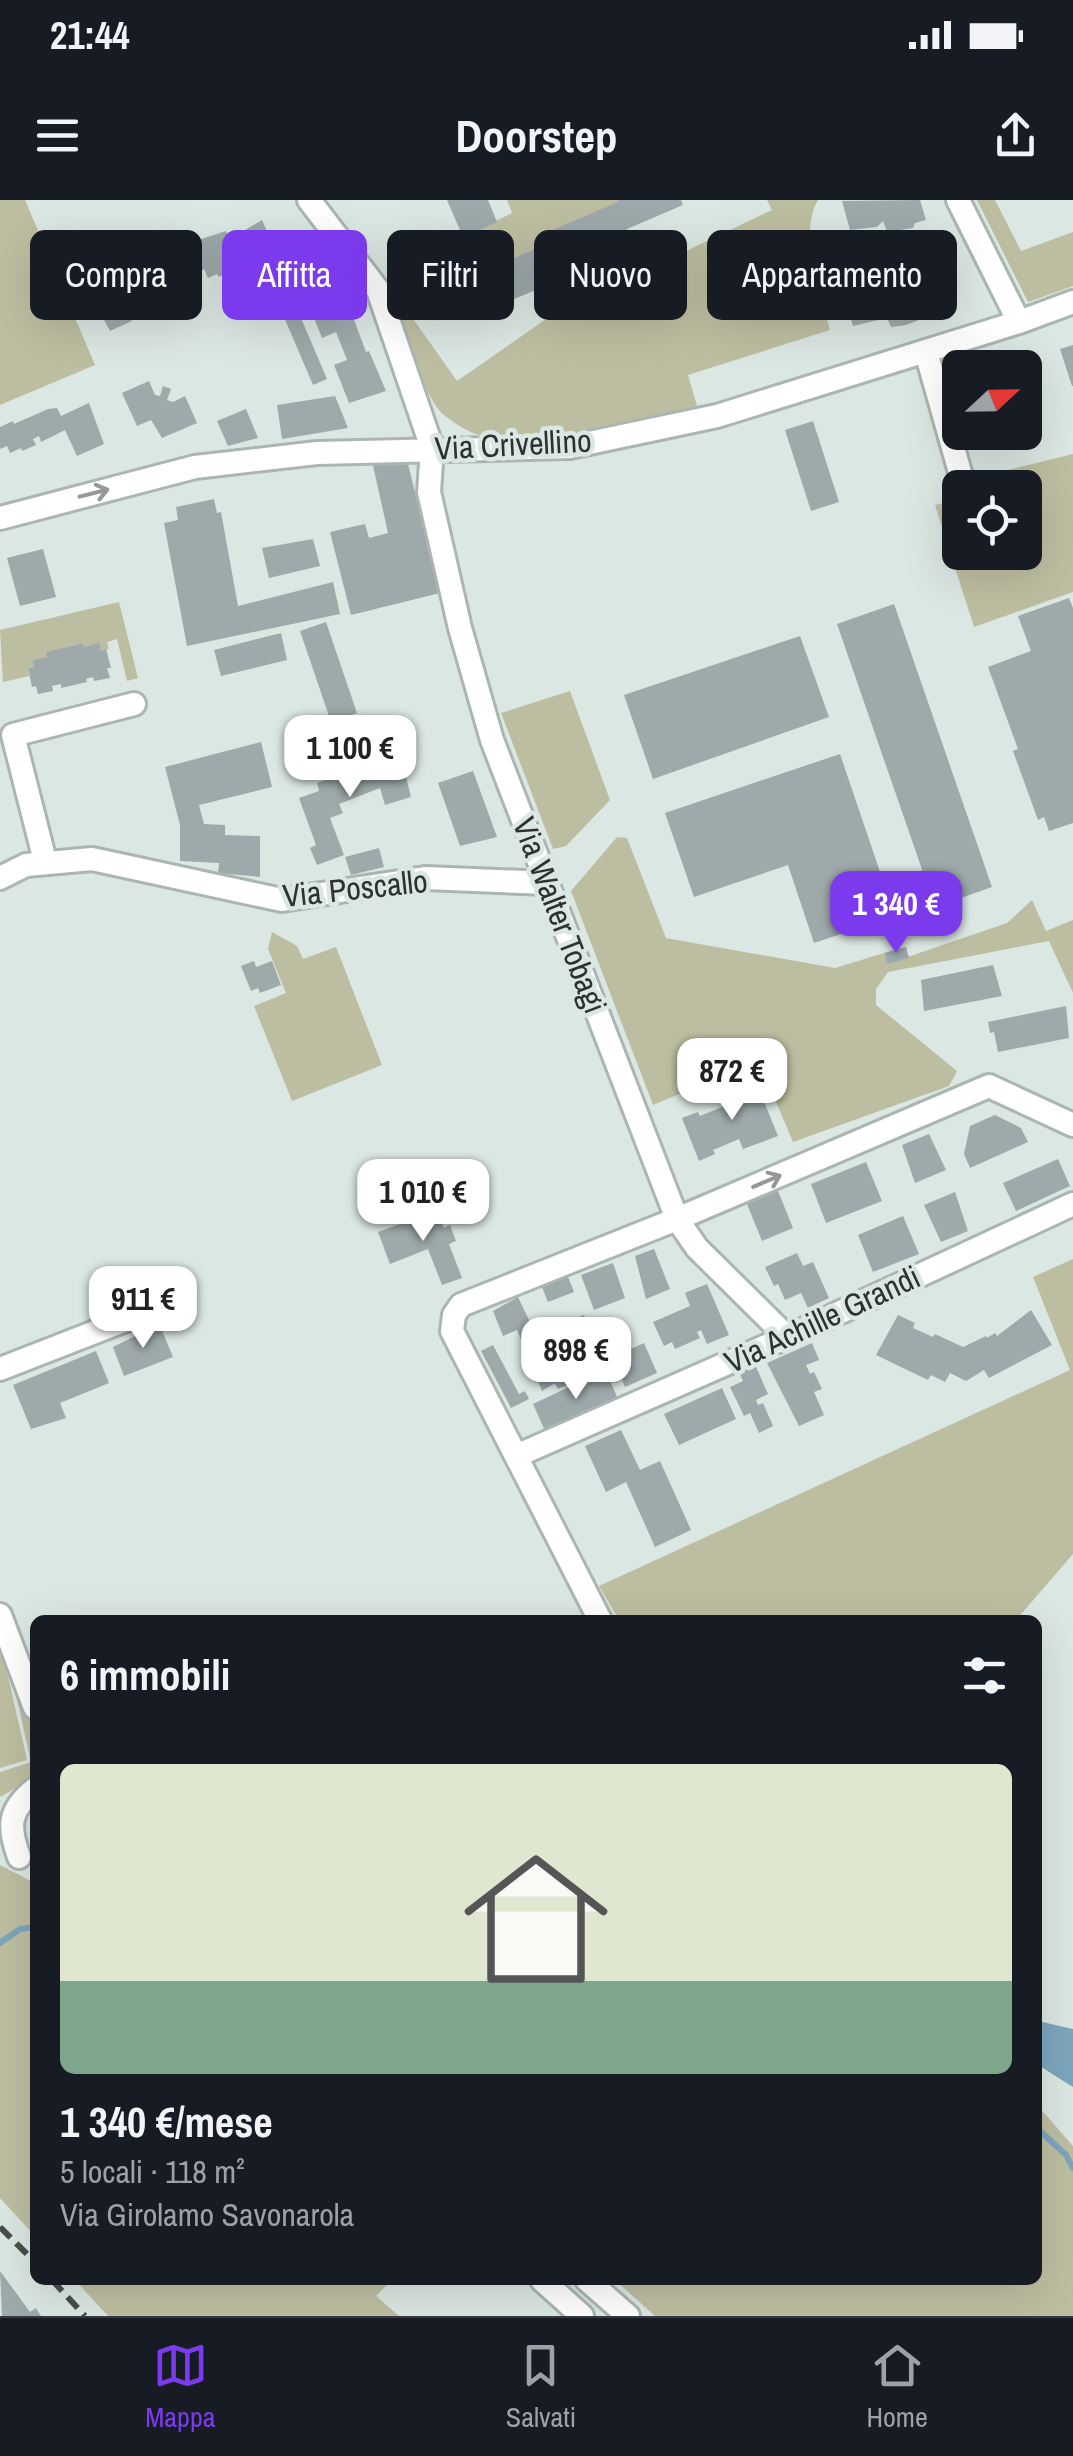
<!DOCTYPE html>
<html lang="it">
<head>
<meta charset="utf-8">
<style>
  body { margin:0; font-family:"Archivo Narrow",sans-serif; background:#242831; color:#f1f3f6; height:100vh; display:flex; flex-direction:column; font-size:38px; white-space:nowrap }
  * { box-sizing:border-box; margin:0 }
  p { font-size:32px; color:#9ea1a6 }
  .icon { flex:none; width:55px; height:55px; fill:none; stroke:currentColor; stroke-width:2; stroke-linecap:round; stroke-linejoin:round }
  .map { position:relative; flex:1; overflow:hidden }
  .side { position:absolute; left:30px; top:1415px; width:1012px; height:670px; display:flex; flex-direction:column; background:#171b24; border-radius:15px; box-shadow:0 10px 40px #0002 }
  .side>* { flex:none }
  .hud { position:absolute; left:30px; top:30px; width:1015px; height:90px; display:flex; gap:20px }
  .needle { width:65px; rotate:68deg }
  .tools { position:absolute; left:942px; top:150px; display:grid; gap:20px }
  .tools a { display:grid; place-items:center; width:100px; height:100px; border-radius:15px; background:#171b24; box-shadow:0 10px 40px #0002; font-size:50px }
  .price { position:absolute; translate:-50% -85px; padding:0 22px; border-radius:20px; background:#fff; color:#222; font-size:32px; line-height:65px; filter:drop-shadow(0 2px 5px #0008) }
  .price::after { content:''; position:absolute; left:50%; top:60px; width:30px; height:22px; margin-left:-15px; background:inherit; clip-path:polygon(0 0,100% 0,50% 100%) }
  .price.selected { background:#7c3aed; color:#fff }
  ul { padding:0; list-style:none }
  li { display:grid; align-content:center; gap:20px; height:530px; padding:0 30px }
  li span { display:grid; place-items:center; height:310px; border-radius:15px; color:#555 }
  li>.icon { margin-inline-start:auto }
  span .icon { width:180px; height:180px; fill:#fffc; stroke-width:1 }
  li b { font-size:42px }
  h2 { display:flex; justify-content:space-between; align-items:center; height:120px; padding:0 30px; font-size:42px }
  .chip { padding:0 35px; border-radius:15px; background:#171b24; box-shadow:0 10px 40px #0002; font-size:35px; line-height:90px }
  .chip.selected { background:#7c3aed; color:#fff }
  .status { display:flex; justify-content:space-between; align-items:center; height:70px; padding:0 50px; background:#171b24; direction:ltr }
  .status svg { height:28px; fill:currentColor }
  header { display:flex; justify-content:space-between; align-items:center; height:130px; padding:0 30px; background:#171b24; font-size:45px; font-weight:700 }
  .tabs { display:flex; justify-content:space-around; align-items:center; height:140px; border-top:2px solid #363941; background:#171b24; font-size:28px; color:#9ea1a6 }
  .tabs a { display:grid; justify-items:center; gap:5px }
  .tabs .selected { color:#7c3aed }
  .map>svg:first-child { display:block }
</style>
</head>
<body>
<div class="status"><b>21:44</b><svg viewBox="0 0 49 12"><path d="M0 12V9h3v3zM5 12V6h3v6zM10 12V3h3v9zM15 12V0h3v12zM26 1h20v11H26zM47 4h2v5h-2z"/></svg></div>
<header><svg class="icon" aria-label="menu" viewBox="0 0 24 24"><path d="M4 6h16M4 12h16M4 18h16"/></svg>Doorstep<svg class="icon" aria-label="share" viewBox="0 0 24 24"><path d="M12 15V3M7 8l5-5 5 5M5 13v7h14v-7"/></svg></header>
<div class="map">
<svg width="1073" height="2116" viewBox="0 0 1073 2116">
  <rect width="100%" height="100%" fill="#dbe7e2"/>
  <path fill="#bdbea1" d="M0,0H25L95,165L0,205Z
    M507,0H617L618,2L559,39L489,68L474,32L512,13Z
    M767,0H818C798,34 821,95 830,130L688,175L697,206C641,225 533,249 476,234C466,231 451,221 443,214C421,194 401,116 390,86L457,181L552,115L772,10Z
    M977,0H995L1021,51L1073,32V86L1028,102Z
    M1073,254V392L974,427L935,305L960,299V352H1025V288L976,287L973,281L991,274Z
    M119,402L138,478L127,481L117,439L107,442L109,449L101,451L99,444L84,447L83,443L47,452V457L32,460L34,467L28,468L29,476L3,482L0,430Z
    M570,491L610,600L566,646L553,649L501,513Z
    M617,637L627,638L666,738L835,768L884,753L887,764L1007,723L1032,700L1046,731L1073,720V793L1049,741L888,772L876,789V805L957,871L949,886L793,942L759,861L653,905L571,691Z
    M272,732L297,746L303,759L336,747L382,865L292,901L254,806L286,793L268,749Z
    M1073,1059V1354L1016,1420H619L599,1386L1070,1170L1033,1077Z
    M0,1454H3L27,1560L0,1568Z
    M9,1464L35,1518V1577L0,1597V1572L31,1562Z
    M0,1665L35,1683V2036L0,1998Z
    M1038,1906L1073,1946V2116H655L615,2080H1038Z
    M75,2080H392L376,2096L399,2116H108Z"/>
  <path fill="#7ca6bc" d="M1038,1821L1073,1829V1887L1038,1865Z"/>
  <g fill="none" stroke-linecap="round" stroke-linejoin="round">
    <path stroke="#7ca6bc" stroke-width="6" d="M0,1743L20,1729L35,1727
      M1038,1929L1066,1955L1073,1968"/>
  </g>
  <path fill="#9da9aa" d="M447,0H488L497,22L463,37Z
    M617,0H681L683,5L627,29L631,39L569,64L573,75L507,102L503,91L499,93L489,68L559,39L555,29L618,2Z
    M920,0L926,20L915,23L913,28L887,32L883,21L877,27L850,30L842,1Z
    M262,20L276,51L272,53L275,58L256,69L254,66L247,69L246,65L219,77L217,74L208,78L204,69L201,71L189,43L226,31L230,39Z
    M129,40L137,54L134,55L135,66L143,84L133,88L141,101L145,100L150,111L136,120L128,116L132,121L110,131L95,103L107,98L101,86L86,92L77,62Z
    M893,65L900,89L922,83L932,115L906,125L891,127L887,118L853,126L843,95L859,90L855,78L868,70Z
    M339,79L366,152L369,151L386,191L349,203L334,165L347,160L336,132L322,138L304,93Z
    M286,83L327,179L313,185L278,103L254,114L248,100Z
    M1073,145V186H1072L1060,149Z
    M149,181L155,195L160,196L163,186L171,189L167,200L173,202L185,196L197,223L162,238L151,220L137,226L122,193Z
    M335,196L348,228L282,239L277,205Z
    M89,203L104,244L77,256L65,230L41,242L39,236L33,239L36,245L22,251L21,248L10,253L7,246L0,249V227L13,221L14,224L48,209L57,208L61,216Z
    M246,209L258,238L228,246L217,221Z
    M813,221L839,302L811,311L785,230Z
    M406,256L440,393L351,415L330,332L365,324L369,338L388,333L372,261Z
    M214,299L217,313L221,312L238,406L333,382L340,414L187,446L164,323L178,320L176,307Z
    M313,339L320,366L269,378L262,348Z
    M43,349L56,397L20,406L7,358Z
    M1069,398L1073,408V623L1049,631L1044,617L1038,620L1013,551L1018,549L988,467L1031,451L1018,416Z
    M894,404L992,687L935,707L837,424Z
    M326,422L357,513L331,522L300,431Z
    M281,433L287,460L221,476L214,450Z
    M800,436L829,517L653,579L624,495Z
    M83,443L84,447L99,443L101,451L106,449L111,468H107L110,478L94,481L93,477L86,479L87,482L61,488V484L52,486L53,491L38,494L36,486L32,487L28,468L34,467L32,460L47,457L46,452Z
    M364,532L368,546L326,561L321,547Z
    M261,542L272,587L199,605L204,624L225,625V635L260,636V677L218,673L219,663L180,661V625L165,567Z
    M400,553L411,597L385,605L380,588L339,604L343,613L330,618L344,655L317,665L310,648L316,645L299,598L319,591L317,583Z
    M840,554L895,716L814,743L788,665L694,697L665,613Z
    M473,571L497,637L460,646L438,583Z
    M379,648L384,667L351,675L345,657Z
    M906,747L909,758L887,764L884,753Z
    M254,761L256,767L272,761L281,785L260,793L258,788L251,791L241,766Z
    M993,765L1002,796L924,811L921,780Z
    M1066,806L1069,838L998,852L994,832L990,833L988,822Z
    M756,882L778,936L743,949L739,939L713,950L715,954L699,961L682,918L698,912L700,916L727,905L723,895Z
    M995,915L1021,928L1028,942L970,968L964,954L970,926Z
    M929,934L946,970L915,983L902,945Z
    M1058,959L1070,986L1016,1011L1003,983Z
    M866,962L882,1001L826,1023L811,984Z
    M778,991L793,1028L762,1041L747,1004Z
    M955,992L968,1031L941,1042L924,1005Z
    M437,1011L444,1028L450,1025L456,1041L449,1044L462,1078L442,1085L428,1049L390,1064L378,1032Z
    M903,1016L919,1054L873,1072L858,1035Z
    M654,1049L670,1089L646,1099L635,1056Z
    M797,1053L803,1066L813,1062L829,1098L808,1108L801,1093L785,1100L778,1084L774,1086L765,1067Z
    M613,1063L625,1098L594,1110L581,1075Z
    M566,1072L574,1092L548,1102L540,1082Z
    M707,1084L729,1135L707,1144L701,1130L697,1132L700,1138L675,1149L672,1142L664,1146L653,1122L690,1106L685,1093Z
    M518,1097L539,1141L554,1136L563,1159L548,1165L552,1174L598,1154L604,1169L558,1189L555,1183L542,1191L517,1130L503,1136L493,1111Z
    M1031,1110L1052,1145L989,1178L984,1170L966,1181L950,1173L945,1182L931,1175L928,1180L876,1155L898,1115L915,1123L913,1128L933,1137L935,1134L963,1147L986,1136L987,1138L995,1133L997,1136Z
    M584,1115L595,1146L580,1152L568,1121Z
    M151,1128L152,1131L161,1128L173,1157L124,1176L113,1147Z
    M644,1143L657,1173L625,1187L613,1157Z
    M812,1143L819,1160L806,1165L810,1174L814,1172L822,1189L814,1192L824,1215L799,1226L767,1163Z
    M493,1145L519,1194L525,1191L529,1199L511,1208L481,1151Z
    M96,1151L109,1183L60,1203L66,1218L31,1229L13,1185Z
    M753,1160L768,1194L756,1200L758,1205L763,1203L773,1226L759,1233L750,1213L744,1216L730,1187L743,1181L737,1167Z
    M605,1170L619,1201L546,1233L533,1204Z
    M722,1188L736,1219L679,1245L664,1214Z
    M621,1230L640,1270L660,1261L691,1330L655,1347L626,1282L606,1292L585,1246Z
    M0,2071L30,2112L36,2108L41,2116H2Z"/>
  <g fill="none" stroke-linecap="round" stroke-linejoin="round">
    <defs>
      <path id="minor" d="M309,0L378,90L432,248L429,292L460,428L492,540L677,1019L697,1048L787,1137
        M958,0L1019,122
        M926,152L963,283
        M0,318L195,267L317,253L570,247L717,216L1019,122L1073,102
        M45,661L13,535L134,504
        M0,678L26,665L92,659L282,700L425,678L548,683
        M0,1169L154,1109
        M516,1256L787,1137L1073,1004
        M0,1415L35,1508
        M600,1420L452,1131L454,1115L461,1105L677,1019L989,886L1073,925
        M19,1657C8,1627 8,1610 35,1589
        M542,2080L582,2116
        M587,2080L628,2116"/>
    </defs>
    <use href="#minor" stroke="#abb6b2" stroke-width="28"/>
    <use href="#minor" stroke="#fff" stroke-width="22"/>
    <path stroke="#494e4c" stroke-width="6" stroke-dasharray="15 8" stroke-linecap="butt" d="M0,2027L35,2062
      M52,2080L85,2116"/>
  </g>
  <defs><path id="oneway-shaft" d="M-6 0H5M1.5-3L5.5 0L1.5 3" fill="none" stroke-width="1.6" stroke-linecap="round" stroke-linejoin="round" transform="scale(2.5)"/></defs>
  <g stroke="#969897">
    <use href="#oneway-shaft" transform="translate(94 293) rotate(-14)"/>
    <use href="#oneway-shaft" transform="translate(767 981) rotate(-23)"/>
  </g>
  <g text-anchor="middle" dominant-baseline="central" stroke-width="9" stroke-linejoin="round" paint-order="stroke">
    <g font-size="32" fill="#2d312f" stroke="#dbe7e2">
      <text transform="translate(513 244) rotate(-3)">Via Crivellino</text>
      <text transform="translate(355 688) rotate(-6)">Via Poscallo</text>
      <text transform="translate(560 715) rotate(69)">Via Walter Tobagi</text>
      <text transform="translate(822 1119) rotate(-25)">Via Achille Grandi</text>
    </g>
  </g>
</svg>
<div class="tools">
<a><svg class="needle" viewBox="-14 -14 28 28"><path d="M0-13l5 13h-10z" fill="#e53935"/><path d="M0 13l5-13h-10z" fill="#9ea1a6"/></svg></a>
<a><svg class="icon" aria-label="locate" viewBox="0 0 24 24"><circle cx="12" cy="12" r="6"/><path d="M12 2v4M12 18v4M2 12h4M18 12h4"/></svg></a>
</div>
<b class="price" style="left:350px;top:600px">1 100 €</b>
<b class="price selected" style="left:896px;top:756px">1 340 €</b>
<b class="price" style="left:732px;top:923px">872 €</b>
<b class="price" style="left:423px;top:1044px">1 010 €</b>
<b class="price" style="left:143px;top:1151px">911 €</b>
<b class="price" style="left:576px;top:1202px">898 €</b>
<div class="hud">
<a class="chip">Compra</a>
<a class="chip selected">Affitta</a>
<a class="chip">Filtri</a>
<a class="chip">Nuovo</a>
<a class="chip">Appartamento</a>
</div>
<section class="side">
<h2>6 immobili<svg class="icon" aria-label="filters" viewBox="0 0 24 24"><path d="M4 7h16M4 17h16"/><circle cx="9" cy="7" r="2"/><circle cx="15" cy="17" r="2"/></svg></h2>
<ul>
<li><span style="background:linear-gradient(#dfe7d0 70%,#7fa58c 0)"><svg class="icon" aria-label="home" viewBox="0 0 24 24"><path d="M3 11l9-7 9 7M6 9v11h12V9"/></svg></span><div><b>1 340 €/mese</b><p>5 locali · 118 m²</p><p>Via Girolamo Savonarola</p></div></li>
</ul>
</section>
</div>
<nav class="tabs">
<a class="selected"><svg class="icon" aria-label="map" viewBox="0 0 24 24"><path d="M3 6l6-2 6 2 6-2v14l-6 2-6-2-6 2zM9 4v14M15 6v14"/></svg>Mappa</a>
<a><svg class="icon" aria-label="saved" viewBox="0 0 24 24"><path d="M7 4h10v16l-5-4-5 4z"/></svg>Salvati</a>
<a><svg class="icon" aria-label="home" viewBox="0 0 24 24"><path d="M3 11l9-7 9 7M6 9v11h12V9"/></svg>Home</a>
</nav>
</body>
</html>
